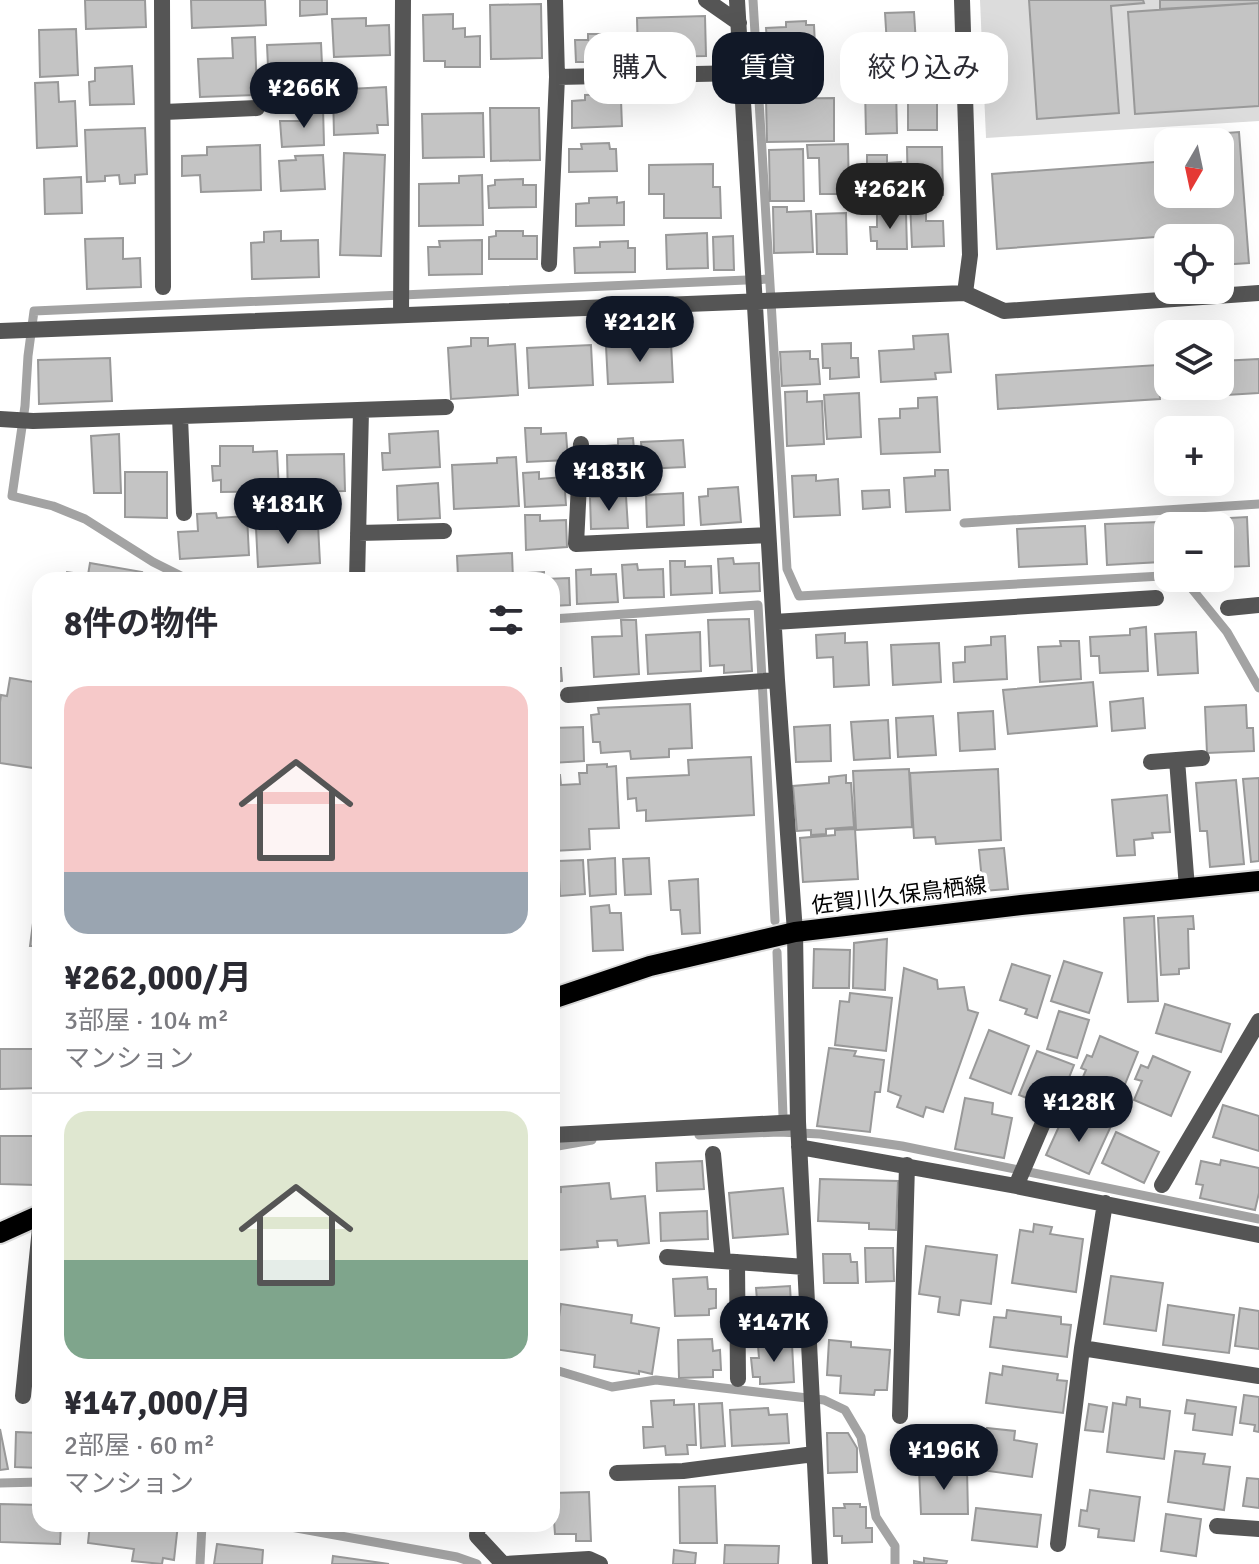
<!DOCTYPE html>
<html lang="ja">
<head>
<meta charset="utf-8">
<style>
  body { margin:0; font-family:Signika,"Noto Sans JP",sans-serif; background:#f7f7f7; color:#2b2b33; height:100vh; display:flex; flex-direction:column; font-size:30px; white-space:nowrap }
  * { box-sizing:border-box; margin:0 }
  p { font-size:26px; color:#7c7c81 }
  .icon { flex:none; width:44px; height:44px; fill:none; stroke:currentColor; stroke-width:2; stroke-linecap:round; stroke-linejoin:round }
  .map { position:relative; flex:1; overflow:hidden }
  .sheet { position:absolute; left:32px; top:572px; width:528px; height:960px; display:flex; flex-direction:column; background:#fff; border-radius:24px; box-shadow:0 8px 32px #0002 }
  .sheet>* { flex:none }
  .top-card { position:absolute; left:584px; top:32px; width:554px; height:72px; display:flex; gap:16px }
  .needle { width:52px; rotate:189deg }
  .fabs { position:absolute; left:1154px; top:128px; display:grid; gap:16px }
  .fabs a { display:grid; place-items:center; width:80px; height:80px; border-radius:16px; background:#fff; box-shadow:0 8px 32px #0002; font-size:40px }
  .price { position:absolute; translate:-50% -68px; padding:0 18px; border-radius:28px; background:#111827; color:#fff; font-size:26px; line-height:52px; filter:drop-shadow(0 2px 4px #0008) }
  .price::after { content:''; position:absolute; left:50%; top:48px; width:24px; height:18px; margin-left:-12px; background:inherit; clip-path:polygon(0 0,100% 0,50% 100%) }
  .price.current { background:#222; color:#fff }
  ul { padding:0; list-style:none }
  li { display:grid; align-content:center; gap:16px; height:424px; padding:0 32px }
  li+li { border-top:2px solid #e1e1e2 }
  li span { display:grid; place-items:center; height:248px; border-radius:24px; color:#555 }
  li>.icon { margin-inline-start:auto }
  span .icon { width:144px; height:144px; fill:#fffc; stroke-width:1 }
  li b { font-size:34px }
  h2 { display:flex; justify-content:space-between; align-items:center; height:96px; padding:0 32px; font-size:34px }
  .pill { padding:0 28px; border-radius:24px; background:#fff; box-shadow:0 8px 32px #0002; font-size:28px; line-height:72px }
  .pill.current { background:#111827; color:#fff }
  .map>svg:first-child { display:block }
</style>
</head>
<body>
<div class="map">
<svg width="1259" height="1564" viewBox="0 0 1259 1564">
  <rect width="100%" height="100%" fill="#fff"/>
  <path fill="#dcdcdc" d="M980,0H1259V121L986,138Z"/>
  <g fill="none" stroke-linecap="round" stroke-linejoin="round">
    <path stroke="#a3a3a3" stroke-width="9" d="M753,0L787,569L799,596L1162,576L1188,584L1227,632L1259,688
      M964,523L1259,504
      M189,580L153,562L85,519L53,506L12,496L25,406L28,356L34,311L768,279
      M552,619L758,605L775,921
      M777,952L783,1116L779,1132L820,1134L902,1146L1259,1219
      M699,1135L779,1132
      M552,1147L592,1140
      M552,1369L612,1387L656,1380L824,1400L845,1410L861,1437L876,1517L895,1546V1564
      M0,1483L40,1482
      M254,1524L291,1527L457,1557L477,1564
      M200,1564L202,1524"/>
  </g>
  <path fill="#c4c4c4" stroke="#999" stroke-width="2" d="M85,0H145L146,27L86,29Z
    M191,0H265L266,25L192,28Z
    M300,0H327V14L300,16Z
    M1029,0H1143L1144,3L1111,6L1119,113L1037,119Z
    M1160,0H1259V3L1160,9Z
    M1259,3V106L1135,114L1128,12Z
    M541,4L542,58L491,59L490,5Z
    M914,12L917,60L888,61L885,13Z
    M453,14V29L465,28V37L480,36V67H445V61H424L423,15Z
    M705,16L706,56L638,57L637,18Z
    M366,18V26L389,25L390,55L334,57L332,19Z
    M806,21V25H814L816,66L769,69L766,28L786,27V22Z
    M76,29L78,75L40,77L39,30Z
    M588,34H615L616,40L623,39V62H576L575,40H588Z
    M255,37L257,95L200,97L198,59L233,58L232,38Z
    M321,43L323,86L269,88L267,45Z
    M132,66L134,104L90,105L89,82L95,81V68Z
    M58,82L59,102L75,101L77,146L37,148L35,83Z
    M908,86H937V130H908Z
    M386,87L388,125H377L378,133L334,135L333,93L350,92V89Z
    M896,87L897,133L866,134L865,88Z
    M613,94V100H621L622,126L572,128V101L585,100V95Z
    M834,98V141L767,142L766,99Z
    M323,107L324,145L282,147L280,121H300V115H309L308,108Z
    M490,108H539L540,160L491,161Z
    M483,113L484,157L423,158L422,114Z
    M145,128L147,174L135,175V183L120,184L119,175L105,176V181L87,182L85,130Z
    M1239,132L1249,263L1220,265V238H1183L1182,235L997,249L992,174L1168,161V194H1220V142H1213V134Z
    M609,143L610,149H616L617,171L569,172V149H582L581,144Z
    M848,144L849,194H820L819,158H808L807,145Z
    M260,145L261,190L201,192L200,175L182,176V156L207,155V147Z
    M907,147H942L943,195L908,196Z
    M803,149L804,201H770L769,150Z
    M344,153L385,155L381,256L340,255Z
    M323,155L325,189L281,191L279,161L296,160L295,156Z
    M867,155H887V163L901,162L902,193L867,194Z
    M713,164V187H720L721,218H664V194H649V165Z
    M482,175L483,225L419,226V184L459,183V176Z
    M81,177L82,213L45,214L44,179Z
    M523,179V185H536V207L489,208L488,186L495,185V180Z
    M617,197V203L624,202V225L576,226V204L589,203V198Z
    M910,201H926V221H943L944,246L912,247Z
    M773,207H787V212L811,211L813,252L774,253Z
    M846,213L847,254H817L816,214Z
    M877,213H906L907,249H877V241H871L870,227H877Z
    M281,231V241L318,240L319,277L252,279L251,243L264,242V232Z
    M496,231H523V236H537V259H489V237L496,236Z
    M707,233L708,268L667,269L666,235Z
    M733,236L734,270H714L713,237Z
    M123,238V259L140,258L141,287L87,289L85,239Z
    M482,240V274L429,275L428,247H440L439,241Z
    M628,241V248H635V272L575,273L574,248L600,247V242Z
    M948,334L951,372L935,373L936,379L881,382L879,351L914,349L913,336Z
    M471,338H488V346L515,344L518,395L451,399L448,348L471,346Z
    M671,343L673,382L608,384L606,346Z
    M851,343V358H858L859,377L830,379V368H823L822,344Z
    M591,345L593,385L529,388L527,348Z
    M810,351V359H818L820,384L782,386L780,352Z
    M110,358L112,401L39,404L38,360Z
    M1259,359V393L1210,396L1209,386H1220V361Z
    M1158,365L1160,399L998,409L996,375Z
    M807,391V402L822,401L824,444L787,446L785,392Z
    M859,393L861,437L827,439L824,395Z
    M937,397L940,452L881,454L879,419L900,418V409L918,408V398Z
    M525,428H541V434L566,433L568,460L527,462Z
    M438,431L440,467L383,470L382,453H390L389,434Z
    M119,434L121,493H94L91,436Z
    M633,438L636,472L595,474L593,447L618,445V439Z
    M683,440L685,467L643,469L641,442Z
    M220,446H253V452L277,451L279,491L221,492V480L213,481L212,466H220Z
    M344,454L345,491L305,492V497H288L287,455Z
    M516,457L519,506L454,509L452,465L497,463V458Z
    M935,470H948L950,510L906,512L904,478L935,476Z
    M125,472H167V518L125,517Z
    M539,472V479L564,477L566,505L525,507L523,473Z
    M816,475V481L838,479L840,515L794,517L792,476Z
    M438,483L440,518L398,520L397,486Z
    M738,487L741,522L701,525L699,497L708,496V489Z
    M889,490L890,507L863,509L862,491Z
    M683,493L684,525L647,527L646,495Z
    M626,496L628,528L591,529L590,497Z
    M216,513L217,518L247,516L249,555L180,559L178,532L198,531L197,514Z
    M525,515H540V521L566,520L567,547L526,550Z
    M1247,517L1249,566L1227,567L1225,543H1220V526H1175V521Z
    M1159,522L1161,562L1107,565L1105,524Z
    M318,525L320,563L258,567L256,528Z
    M1085,526L1087,564L1019,567L1017,529Z
    M512,553L513,580H449V578L458,577L457,556Z
    M733,558L734,564L759,563L760,591L720,593L718,559Z
    M670,561H685V567L711,566L712,593L671,595Z
    M90,563L142,572L140,580H65L67,572L88,575Z
    M637,564L638,570L663,569L664,597L624,598L622,565Z
    M591,569V575L616,574L618,602L577,604L576,570Z
    M544,572V579L569,578L570,605L552,606V580H529L528,573Z
    M411,575V580H367V577Z
    M749,619L752,671L724,673V665L710,666L708,620Z
    M621,620H636L639,674L594,677L592,637L622,636Z
    M1146,627L1148,671L1100,673L1099,656H1091L1090,637L1130,635V629Z
    M700,632L701,671L648,674L646,635Z
    M1196,632L1198,673L1158,675L1155,634Z
    M845,633V643L867,642L869,685L834,687L833,657L817,658L816,635Z
    M1005,636L1007,679L954,682L953,663L965,662V647L991,645V637Z
    M1060,641H1079L1081,679L1040,682L1038,647L1061,646Z
    M939,643L941,682L893,685L891,645Z
    M552,647L553,668H561L562,681L554,682L555,696H552Z
    M10,678L40,683V769L0,763V702L1,695L7,696Z
    M1093,682L1097,726L1008,734L1003,690Z
    M1143,698L1145,728L1112,731L1110,702Z
    M690,704L692,748L669,749V757L631,759L630,751L601,753L600,742H593L591,715L599,714L598,708Z
    M1246,705L1247,728H1253L1254,751L1207,753L1205,707Z
    M993,711L995,749L960,751L958,713Z
    M933,716L936,755L898,757L896,718Z
    M888,720L890,758L854,760L851,722Z
    M552,724V728L583,727L584,761L552,763Z
    M830,725L831,761L796,762L794,727Z
    M751,757L754,815L646,821V810L637,811L636,798L628,799L627,778L689,775L688,760Z
    M607,764V767L616,766L619,828L589,829L590,849L553,851L552,775H560L561,785L580,784L579,773H587V765Z
    M909,769L912,827L856,830L853,771Z
    M998,769L1001,840L936,844L935,837L914,838L910,773Z
    M846,775V783H851L854,827L826,829V834L811,835V830L797,831L793,786L829,783V777Z
    M1259,778V861L1251,862L1243,779Z
    M1236,780L1244,864L1210,867L1207,831H1200L1196,783Z
    M1167,795L1170,832L1152,833L1153,838L1134,840L1135,855L1117,856L1112,800Z
    M855,829L858,879L803,882L800,838L835,835V830Z
    M1004,848L1008,889L983,891L979,850Z
    M615,858L616,894L590,896L588,860Z
    M649,858L651,894L625,895L623,859Z
    M583,860L585,894L560,896L558,861Z
    M552,865H554L556,900H552Z
    M698,879L700,933L682,934L680,910H671L669,881Z
    M609,905L610,913H621L623,950L593,951L591,907Z
    M38,914H40V946H30L33,923Z
    M1154,916L1158,1001L1128,1002L1124,918Z
    M1193,916L1194,929H1188L1189,968L1179,969V974L1161,975L1158,918Z
    M887,939L885,990L853,988L854,943Z
    M814,949L850,950L849,988H813Z
    M1064,961L1102,973L1089,1013L1051,1001Z
    M1012,964L1050,976L1037,1018L1025,1014L1027,1009L1000,1000Z
    M904,968L937,980L938,989L964,987L968,1010L978,1013L943,1112L926,1107L923,1117L897,1107L901,1096L888,1091Z
    M850,993L892,998L886,1051L835,1045L840,1001L849,1002Z
    M1165,1004L1230,1024L1221,1052L1156,1033Z
    M1059,1011L1089,1020L1077,1058L1047,1049Z
    M989,1030L1029,1046L1011,1094L970,1078Z
    M1100,1036L1138,1052L1115,1109L1076,1093L1086,1070L1081,1068L1087,1055L1092,1057Z
    M829,1048L856,1051L854,1056L884,1060L880,1092H875L870,1132L817,1126Z
    M0,1049H40V1088L0,1089Z
    M1037,1051L1074,1065L1056,1110L1019,1095Z
    M1153,1056L1190,1072L1171,1116L1134,1100L1142,1081L1135,1079L1141,1065L1148,1068Z
    M965,1098L993,1103L992,1114L1012,1118L1004,1158L955,1149Z
    M1223,1105L1259,1116V1151L1213,1137Z
    M1069,1117L1090,1126L1093,1118L1111,1126L1089,1174L1046,1155L1061,1122L1066,1125Z
    M1116,1132L1159,1152L1144,1183L1102,1163Z
    M0,1136H37L36,1185L0,1184Z
    M1221,1160L1259,1168V1193L1255,1210L1200,1198L1203,1185L1196,1184L1201,1161L1220,1165Z
    M702,1161L704,1189L657,1191L656,1163Z
    M820,1179L898,1181L896,1230L869,1229V1223L818,1221Z
    M609,1183L611,1199L645,1196L649,1243L618,1246L617,1240L597,1241L598,1247L559,1250V1241H552V1193L561,1192V1187Z
    M783,1188L788,1234L733,1238L729,1193Z
    M707,1211L708,1239L661,1241L660,1213Z
    M1034,1224L1052,1227L1050,1234L1083,1239L1076,1292L1012,1283L1020,1230L1033,1232Z
    M926,1246L997,1255L991,1304L961,1300L959,1315L938,1312L940,1297L919,1294Z
    M865,1248H893L894,1281L866,1282Z
    M823,1254H850L851,1262H857L858,1283H824Z
    M1111,1276L1163,1283L1156,1331L1104,1324Z
    M707,1277L708,1289H716V1308L709,1309V1315L675,1316L673,1279Z
    M790,1286L792,1324L758,1326L757,1319L750,1320L749,1300H757L756,1288Z
    M561,1304L632,1315L631,1323L659,1328L652,1374L639,1371V1374L594,1367L595,1355L554,1349Z
    M1168,1305L1234,1315L1229,1353L1163,1345Z
    M1240,1308L1259,1311V1349L1235,1346Z
    M1007,1310L1061,1317V1324L1071,1325L1067,1357L990,1347L994,1317L1006,1318Z
    M712,1339L713,1351L720,1350L721,1370H713V1377L679,1378L678,1340Z
    M829,1340L851,1342V1347L890,1350L887,1390H875L874,1395L840,1393L841,1376L827,1375Z
    M792,1344L794,1382L760,1384V1377H753L751,1358H759L758,1346Z
    M1003,1366L1058,1374L1057,1380L1067,1381L1063,1413L986,1403L990,1373L1002,1375Z
    M1244,1395L1259,1397V1432L1254,1431L1255,1425L1240,1423Z
    M1127,1397L1140,1399V1407L1170,1411L1164,1459L1107,1452L1113,1403L1126,1405Z
    M674,1400V1405L694,1404L696,1445H687L688,1454L666,1455L665,1446L644,1448L643,1427H653L651,1401Z
    M1187,1400L1236,1407L1232,1435L1193,1430L1195,1414L1185,1413Z
    M722,1403L725,1446L701,1448L699,1404Z
    M1089,1404L1107,1407L1103,1432L1085,1430Z
    M768,1408L769,1415L787,1414L789,1443L732,1446L730,1410Z
    M987,1428L1015,1431L1014,1440L1037,1444L1032,1477L981,1470Z
    M0,1429L8,1469L0,1470Z
    M16,1432L40,1433V1468L15,1467Z
    M827,1433H848L857,1448V1472L828,1473Z
    M1175,1451L1205,1454L1203,1464L1230,1467L1224,1510L1168,1502Z
    M967,1469L968,1514H921L919,1470Z
    M1247,1478L1259,1479V1508L1243,1506Z
    M715,1486L717,1543H680L679,1487Z
    M1090,1490L1140,1497L1134,1541L1098,1537L1099,1529L1079,1526L1081,1510L1087,1511Z
    M589,1492L591,1541H576V1534H555L552,1493Z
    M0,1504L40,1505V1524H61L60,1544L0,1542Z
    M844,1504H860V1507H866V1528H872V1542L842,1543V1536H834L833,1508H845Z
    M976,1508L1041,1515L1037,1547L972,1540Z
    M1166,1514L1201,1519L1196,1556L1161,1551Z
    M90,1524H178L174,1560L163,1558L162,1564L132,1561L134,1549L88,1543Z
    M411,1524H464V1528Z
    M217,1544L263,1550L262,1564H214Z
    M725,1545L779,1546L778,1564H724Z
    M674,1550L696,1553L695,1564H673Z
    M333,1556L389,1564H332Z
    M924,1558L947,1561L946,1564H914V1561L924,1563Z"/>
  <g fill="none" stroke-linecap="round" stroke-linejoin="round">
    <defs>
      <path id="primary" d="M552,999L650,966L795,932L1021,905L1259,881
        M0,1233L40,1215"/>
    </defs>
    <use href="#primary" stroke="#dbdbdb" stroke-width="24"/>
    <path stroke="#555" stroke-width="16" d="M162,0L163,287
      M706,0L739,23
      M737,0L777,680L795,932L798,1122L820,1564
      M962,0L970,255L965,293
      M557,77L742,73
      M164,112L257,108
      M549,264L557,77L555,0
      M401,315L403,0
      M0,331L965,293L1004,311L1259,293
      M180,417L184,513
      M0,419L33,421L446,407
      M581,444L576,544L768,535
      M358,533L444,531
      M357,580L361,411
      M1228,608L1259,605
      M774,622L1156,598
      M568,695L777,680
      M1177,760L1187,888
      M1151,762L1202,758
      M552,1135L798,1122
      M799,1147L1016,1186L1259,1235
      M713,1154L723,1261
      M1162,1185L1259,1021
      M1016,1186L1046,1116
      M667,1257L805,1267
      M737,1262L738,1379
      M1082,1348L1259,1376
      M23,1396L40,1228
      M900,1416L907,1165
      M617,1473L683,1471L814,1454
      M478,1524L477,1536L503,1564
      M1217,1526L1259,1529
      M1058,1544L1082,1348L1105,1203
      M505,1564L589,1559L600,1564"/>
    <use href="#primary" stroke="#000" stroke-width="20"/>
  </g>
  <g text-anchor="middle" dominant-baseline="central" stroke-width="7" stroke-linejoin="round" paint-order="stroke">
    <g font-size="22" fill="#000" stroke="#fff">
      <text transform="translate(899 895) rotate(-7)">佐賀川久保鳥栖線</text>
    </g>
  </g>
</svg>
<div class="fabs">
<a><svg class="needle" viewBox="-14 -14 28 28"><path d="M0-13l5 13h-10z" fill="#e53935"/><path d="M0 13l5-13h-10z" fill="#7c7c81"/></svg></a>
<a><svg class="icon" aria-label="locate" viewBox="0 0 24 24"><circle cx="12" cy="12" r="6"/><path d="M12 2v4M12 18v4M2 12h4M18 12h4"/></svg></a>
<a><svg class="icon" aria-label="layers" viewBox="0 0 24 24"><path d="M12 4l9 5-9 5-9-5zM3 14l9 5 9-5"/></svg></a>
<a>+</a>
<a>−</a>
</div>
<b class="price" style="left:304px;top:130px">¥266K</b>
<b class="price current" style="left:890px;top:231px">¥262K</b>
<b class="price" style="left:640px;top:364px">¥212K</b>
<b class="price" style="left:609px;top:513px">¥183K</b>
<b class="price" style="left:288px;top:546px">¥181K</b>
<b class="price" style="left:1079px;top:1144px">¥128K</b>
<b class="price" style="left:774px;top:1364px">¥147K</b>
<b class="price" style="left:944px;top:1492px">¥196K</b>
<div class="top-card">
<a class="pill">購入</a>
<a class="pill current">賃貸</a>
<a class="pill">絞り込み</a>
</div>
<section class="sheet">
<h2>8件の物件<svg class="icon" aria-label="filters" viewBox="0 0 24 24"><path d="M4 7h16M4 17h16"/><circle cx="9" cy="7" r="2"/><circle cx="15" cy="17" r="2"/></svg></h2>
<ul>
<li><span style="background:linear-gradient(#f6c9c9 75%,#9aa5b1 0)"><svg class="icon" aria-label="home" viewBox="0 0 24 24"><path d="M3 11l9-7 9 7M6 9v11h12V9"/></svg></span><div><b>¥262,000/月</b><p>3部屋 · 104 m²</p><p>マンション</p></div></li>
<li><span style="background:linear-gradient(#dfe7d0 60%,#7fa58c 0)"><svg class="icon" aria-label="home" viewBox="0 0 24 24"><path d="M3 11l9-7 9 7M6 9v11h12V9"/></svg></span><div><b>¥147,000/月</b><p>2部屋 · 60 m²</p><p>マンション</p></div></li>
</ul>
</section>
</div>
</body>
</html>
